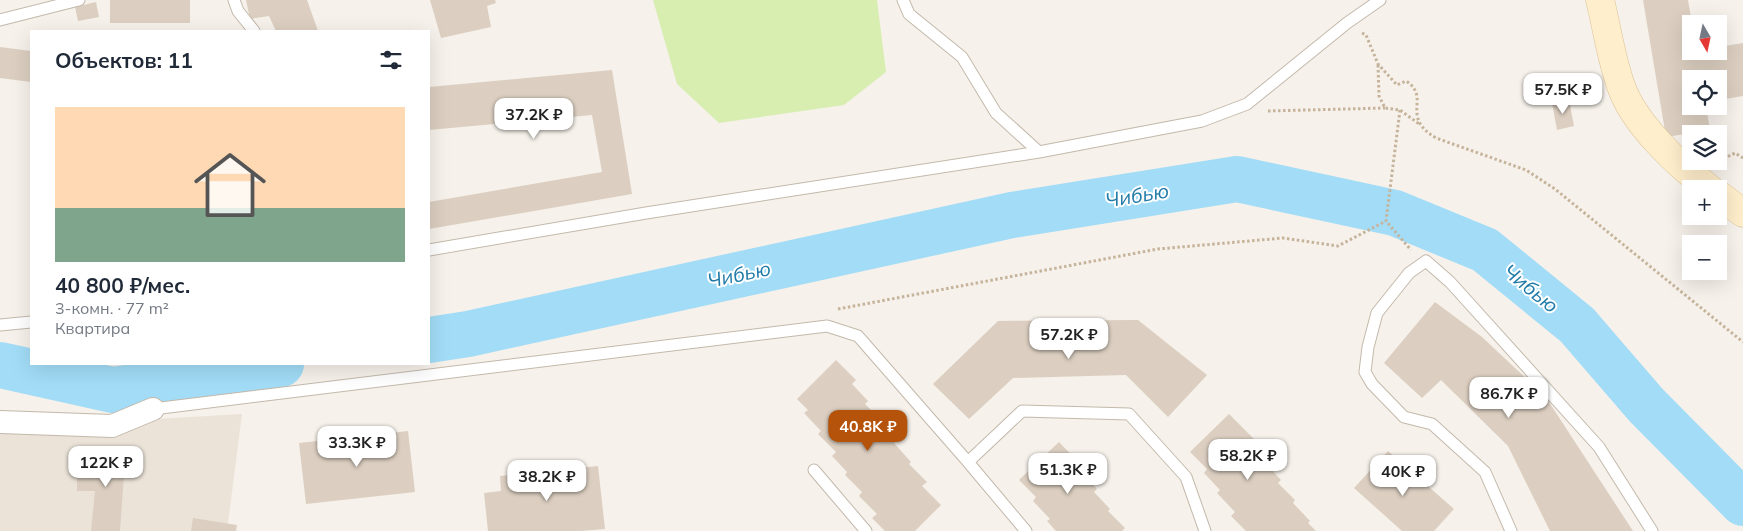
<!DOCTYPE html>
<html lang="ru">
<head>
<meta charset="utf-8">
<style>
  body { margin:0; font-family:Mulish,sans-serif; background:#f2f2f3; color:#1f2937; height:100vh; display:flex; flex-direction:column; font-size:19px; white-space:nowrap }
  * { box-sizing:border-box; margin:0 }
  p { font-size:16px; color:#747a83 }
  .icon { flex:none; width:28px; height:28px; fill:none; stroke:currentColor; stroke-width:2; stroke-linecap:round; stroke-linejoin:round }
  .map { position:relative; flex:1; overflow:hidden }
  .drawer { position:absolute; left:30px; top:30px; width:400px; height:335px; display:flex; flex-direction:column; background:#fff; border-radius:0px; box-shadow:0 5px 20px #0002 }
  .drawer>* { flex:none }
  .needle { width:32px; rotate:171deg }
  .buttons { position:absolute; left:1682px; top:15px; display:grid; gap:10px }
  .buttons a { display:grid; place-items:center; width:45px; height:45px; border-radius:0px; background:#fff; box-shadow:0 5px 20px #0002; font-size:25px }
  .price { position:absolute; translate:-50% -42px; padding:0 11px; border-radius:10px; background:#fff; color:#222; font-size:16px; line-height:32px; filter:drop-shadow(0 1px 2px #0008) }
  .price::after { content:''; position:absolute; left:50%; top:30px; width:15px; height:11px; margin-left:-8px; background:inherit; clip-path:polygon(0 0,100% 0,50% 100%) }
  .price.selected { background:#b45309; color:#fff }
  ul { padding:0; list-style:none }
  li { display:grid; align-content:center; gap:10px; height:265px; padding:0 25px }
  li+li { border-top:1px solid #e0e1e3 }
  li span { display:grid; place-items:center; height:155px; border-radius:0px; color:#555 }
  li>.icon { margin-inline-start:auto }
  span .icon { width:90px; height:90px; fill:#fffc; stroke-width:1 }
  li b { font-size:21px }
  h2 { display:flex; justify-content:space-between; align-items:center; height:60px; padding:0 25px; font-size:21px }
  .map>svg:first-child { display:block }
</style>
</head>
<body>
<div class="map">
<svg width="1743" height="531" viewBox="0 0 1743 531">
  <rect width="100%" height="100%" fill="#f6f1ea"/>
  <path fill="#ebe3d8" d="M242,414L227,531H0V428Z"/>
  <path fill="#d7eeb0" d="M653,0H877L886,72L844,105L719,123L677,84Z"/>
  <g fill="none" stroke-linecap="round" stroke-linejoin="round">
    <path stroke="#a2dcf7" stroke-width="46" d="M429,340L468,334L1012,215L1237,179L1395,213L1485,250L1577,325L1646,405L1743,503
      M0,365L113,390L281,364"/>
  </g>
  <path fill="#dccfc1" d="M110,0H190V23H110Z
    M246,0H307L318,31H276L269,16L250,19Z
    M430,0H495L496,3L487,6L491,27L441,38Z
    M1643,0H1688L1692,24L1691,51H1719V47L1743,43V96L1719,100V79H1691V106H1706L1710,130L1666,137Z
    M96,2L99,17L78,21L75,7Z
    M0,47L31,51V82L0,78Z
    M612,70L632,194L429,229V202L602,172L592,115L429,130V87Z
    M1569,100L1574,126L1557,130L1552,103Z
    M1435,302L1482,337L1545,396L1633,531H1550L1508,446L1441,380L1422,398L1384,363Z
    M1138,320L1207,375L1168,417L1126,375L1013,378L969,419L933,384L998,321Z
    M836,360L856,380L852,384L868,401L865,404L882,421L879,424L896,441L894,443L911,462L909,464L927,482L922,486L941,505L915,531H885L872,518L877,514L859,496L862,492L845,475L847,472L832,456L836,452L818,434L821,431L804,413L808,410L797,399Z
    M1229,414L1255,440L1251,443L1268,460L1265,463L1281,480L1278,483L1295,500L1293,503L1310,521L1308,523L1316,531H1246L1231,516L1235,512L1217,493L1220,490L1204,473L1207,469L1190,452Z
    M408,431L415,492L306,504L299,443Z
    M1059,442L1084,468L1080,471L1097,489L1094,492L1110,509L1108,511L1125,528L1122,531H1056L1047,521L1050,519L1033,501L1036,497L1019,480Z
    M97,446L126,447L120,531H91L95,491H77V470L97,471Z
    M1388,451L1454,509L1434,531H1402L1354,488Z
    M598,466L605,529L581,531H488L484,493L501,491L500,476Z
    M193,518L237,525L236,531H191Z"/>
  <g fill="none" stroke-linecap="round" stroke-linejoin="round">
    <defs>
      <path id="service" d="M234,0L238,11L254,31
        M903,0L909,14L962,57L996,113L1039,152
        M0,20L79,0
        M429,250L646,213L1039,152L1202,121L1247,104L1347,23L1380,0
        M0,325L31,322
        M153,409L827,326L858,336L968,462L1022,411L1129,414L1186,477L1205,531
        M968,462L1026,531
        M814,470L866,531
        M1511,531L1485,472L1432,424L1404,417L1372,384L1365,372L1368,347L1377,313L1409,273L1426,261L1450,282L1599,447L1652,531"/>
      <path id="minor" d="M0,422L112,426L153,409"/>
      <path id="secondary" d="M1600,0C1607,28 1611,58 1621,86C1634,124 1678,165 1710,189
        M1719,195L1743,213"/>
    </defs>
    <use href="#service" stroke="#c3b9ab" stroke-width="13"/>
    <use href="#minor" stroke="#c3b9ab" stroke-width="24"/>
    <use href="#secondary" stroke="#dac296" stroke-width="29"/>
    <path stroke="#c6b39b" stroke-width="3" stroke-dasharray="2.5 2.5" stroke-linecap="butt" d="M1362,33L1366,35L1378,64L1397,85L1406,81C1432,98 1399,116 1436,138L1526,170L1555,189L1743,342
      M1378,65L1379,96L1385,108L1400,110L1419,124
      M1400,110L1386,221L1411,250
      M1268,111L1385,108
      M1719,161L1735,153L1743,158
      M838,309L1158,249L1283,238L1338,246L1386,221"/>
    <use href="#service" stroke="#fff" stroke-width="11"/>
    <use href="#minor" stroke="#fff" stroke-width="22"/>
    <use href="#secondary" stroke="#ffeecb" stroke-width="28"/>
  </g>
  <g text-anchor="middle" dominant-baseline="central" stroke-width="4" stroke-linejoin="round" paint-order="stroke">
    <g font-size="20" font-style="italic" fill="#217ba8" stroke="#fff">
      <text transform="translate(1137 195) rotate(-9)">Чибью</text>
      <text transform="translate(739 274) rotate(-12)">Чибью</text>
      <text transform="translate(1531 288) rotate(39)">Чибью</text>
    </g>
  </g>
</svg>
<div class="buttons">
<a><svg class="needle" viewBox="-14 -14 28 28"><path d="M0-13l5 13h-10z" fill="#e53935"/><path d="M0 13l5-13h-10z" fill="#747a83"/></svg></a>
<a><svg class="icon" aria-label="locate" viewBox="0 0 24 24"><circle cx="12" cy="12" r="6"/><path d="M12 2v4M12 18v4M2 12h4M18 12h4"/></svg></a>
<a><svg class="icon" aria-label="layers" viewBox="0 0 24 24"><path d="M12 4l9 5-9 5-9-5zM3 14l9 5 9-5"/></svg></a>
<a>+</a>
<a>−</a>
</div>
<b class="price" style="left:1563px;top:115px">57.5K ₽</b>
<b class="price" style="left:534px;top:140px">37.2K ₽</b>
<b class="price" style="left:1069px;top:360px">57.2K ₽</b>
<b class="price" style="left:1509px;top:419px">86.7K ₽</b>
<b class="price selected" style="left:868px;top:452px">40.8K ₽</b>
<b class="price" style="left:357px;top:468px">33.3K ₽</b>
<b class="price" style="left:1248px;top:481px">58.2K ₽</b>
<b class="price" style="left:106px;top:488px">122K ₽</b>
<b class="price" style="left:1068px;top:495px">51.3K ₽</b>
<b class="price" style="left:1403px;top:497px">40K ₽</b>
<b class="price" style="left:547px;top:502px">38.2K ₽</b>
<section class="drawer">
<h2>Объектов: 11<svg class="icon" aria-label="filters" viewBox="0 0 24 24"><path d="M4 7h16M4 17h16"/><circle cx="9" cy="7" r="2"/><circle cx="15" cy="17" r="2"/></svg></h2>
<ul>
<li><span style="background:linear-gradient(#ffd9b3 65%,#7fa58c 0)"><svg class="icon" aria-label="home" viewBox="0 0 24 24"><path d="M3 11l9-7 9 7M6 9v11h12V9"/></svg></span><div><b>40 800 ₽/мес.</b><p>3-комн. · 77 m²</p><p>Квартира</p></div></li>
</ul>
</section>
</div>
</body>
</html>
